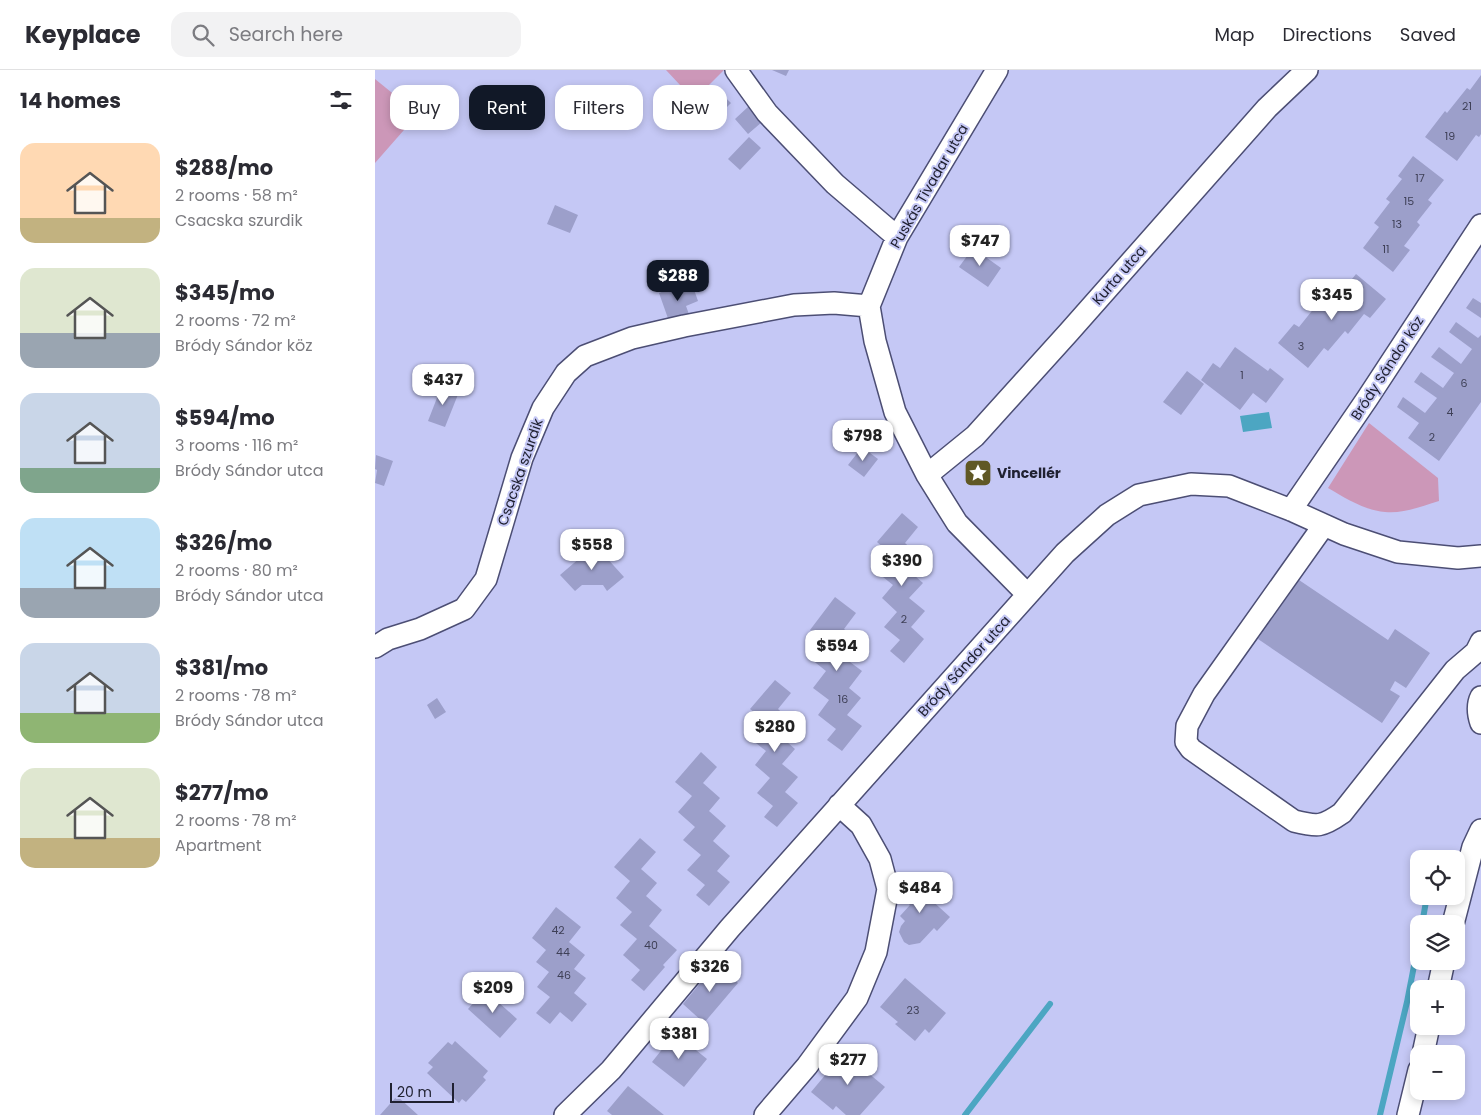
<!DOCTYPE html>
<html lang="en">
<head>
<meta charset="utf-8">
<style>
  body { margin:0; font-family:Poppins,sans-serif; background:#f2f2f3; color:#2b2b33; height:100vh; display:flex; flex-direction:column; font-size:19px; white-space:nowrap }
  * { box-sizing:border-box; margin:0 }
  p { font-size:16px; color:#7c7c81 }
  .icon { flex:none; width:28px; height:28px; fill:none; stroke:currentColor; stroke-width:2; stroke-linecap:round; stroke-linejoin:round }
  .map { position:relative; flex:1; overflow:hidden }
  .side { display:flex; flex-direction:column; background:#fff; width:375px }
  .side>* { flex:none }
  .guide { position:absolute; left:15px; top:15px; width:475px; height:45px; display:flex; gap:10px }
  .tools { position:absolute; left:1035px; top:780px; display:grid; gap:10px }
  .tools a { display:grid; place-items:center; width:55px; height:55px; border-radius:10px; background:#fff; box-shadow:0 2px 8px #0003; font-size:25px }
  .scale { position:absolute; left:15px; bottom:12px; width:64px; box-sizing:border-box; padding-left:5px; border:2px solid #202131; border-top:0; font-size:14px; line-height:18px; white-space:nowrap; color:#202131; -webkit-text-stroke:4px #c5c8f5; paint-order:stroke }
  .price { position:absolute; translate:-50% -42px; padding:0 11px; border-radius:10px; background:#fff; color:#222; font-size:16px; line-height:32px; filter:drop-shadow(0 1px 2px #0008) }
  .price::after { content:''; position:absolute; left:50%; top:30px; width:15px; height:11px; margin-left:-8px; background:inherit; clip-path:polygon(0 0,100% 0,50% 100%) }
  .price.selected { background:#111827; color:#fff }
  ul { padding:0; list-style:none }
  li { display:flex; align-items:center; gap:15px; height:125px; padding:0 20px }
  li span { display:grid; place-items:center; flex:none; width:140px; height:100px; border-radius:15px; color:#555 }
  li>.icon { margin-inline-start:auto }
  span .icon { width:60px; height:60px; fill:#fffc; stroke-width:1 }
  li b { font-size:21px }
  h2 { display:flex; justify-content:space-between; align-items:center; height:60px; padding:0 20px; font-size:21px }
  .chip { padding:0 18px; border-radius:15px; background:#fff; box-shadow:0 2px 8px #0003; font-size:18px; line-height:45px }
  .chip.selected { background:#111827; color:#fff }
  header { display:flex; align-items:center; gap:30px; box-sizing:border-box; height:70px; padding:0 25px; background:#fff; border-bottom:1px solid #e1e1e2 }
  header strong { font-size:24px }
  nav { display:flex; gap:28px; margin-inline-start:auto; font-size:18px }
  .search { width:350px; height:45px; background:#f2f2f3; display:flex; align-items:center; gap:12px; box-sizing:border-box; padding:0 18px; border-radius:15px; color:#7c7c81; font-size:19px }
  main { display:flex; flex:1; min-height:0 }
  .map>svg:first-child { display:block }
</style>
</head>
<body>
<header>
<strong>Keyplace</strong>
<div class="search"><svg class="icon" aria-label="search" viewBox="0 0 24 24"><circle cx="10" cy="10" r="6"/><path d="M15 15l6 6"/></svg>Search here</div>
<nav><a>Map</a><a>Directions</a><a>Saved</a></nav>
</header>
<main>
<section class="side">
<h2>14 homes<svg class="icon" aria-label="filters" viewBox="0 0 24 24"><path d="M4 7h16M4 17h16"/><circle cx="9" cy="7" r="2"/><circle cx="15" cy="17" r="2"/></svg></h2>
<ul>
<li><span style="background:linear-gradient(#ffd9b3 75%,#c2b280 0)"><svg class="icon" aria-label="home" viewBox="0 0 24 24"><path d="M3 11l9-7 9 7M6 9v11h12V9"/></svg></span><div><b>$288/mo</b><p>2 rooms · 58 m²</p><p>Csacska szurdik</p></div></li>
<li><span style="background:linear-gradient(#dfe7d0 65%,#9aa5b1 0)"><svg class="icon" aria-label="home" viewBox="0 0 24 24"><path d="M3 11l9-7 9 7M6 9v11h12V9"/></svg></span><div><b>$345/mo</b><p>2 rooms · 72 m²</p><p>Bródy Sándor köz</p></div></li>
<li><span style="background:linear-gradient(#c9d6e8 75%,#7fa58c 0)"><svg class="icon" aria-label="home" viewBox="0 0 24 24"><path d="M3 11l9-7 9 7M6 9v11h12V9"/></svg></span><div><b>$594/mo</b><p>3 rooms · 116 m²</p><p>Bródy Sándor utca</p></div></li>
<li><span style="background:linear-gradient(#bfe0f5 70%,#9aa5b1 0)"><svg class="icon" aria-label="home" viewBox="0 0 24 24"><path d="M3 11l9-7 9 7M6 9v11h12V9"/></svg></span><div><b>$326/mo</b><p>2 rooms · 80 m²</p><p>Bródy Sándor utca</p></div></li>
<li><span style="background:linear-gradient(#c9d6e8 70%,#8fb573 0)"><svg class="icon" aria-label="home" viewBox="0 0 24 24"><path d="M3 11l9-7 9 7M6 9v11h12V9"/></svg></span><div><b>$381/mo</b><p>2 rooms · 78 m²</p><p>Bródy Sándor utca</p></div></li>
<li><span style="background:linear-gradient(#dfe7d0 70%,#c2b280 0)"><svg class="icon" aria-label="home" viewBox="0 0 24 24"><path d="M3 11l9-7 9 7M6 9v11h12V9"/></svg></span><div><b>$277/mo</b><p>2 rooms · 78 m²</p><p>Apartment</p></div></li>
</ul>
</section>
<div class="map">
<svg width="1106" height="1045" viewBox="0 0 1106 1045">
  <rect width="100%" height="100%" fill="#c5c8f5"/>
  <path fill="#cc97b8" d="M291,0H349L319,30Z
    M0,9L43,44L0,93Z
    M994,353L1063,408L1064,431C1047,436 1028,444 1010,442C989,440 970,428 953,418Z"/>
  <path fill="#4ca6c2" d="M894,342L897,358L868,362L865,346Z"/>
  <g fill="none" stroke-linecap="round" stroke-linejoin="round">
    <path stroke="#4ca6c2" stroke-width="6" d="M1047,854L1052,826
      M590,1045L675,934
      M1005,1045L1032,932L1044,870"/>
  </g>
  <path fill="#9c9fca" d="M397,0H414L411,6Z
    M1106,5V64L1104,67L1101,65L1082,91L1050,67L1070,41L1072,43L1092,18L1095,20Z
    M338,16L356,33L339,50L322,32Z
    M374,36L387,52L373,64L360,49Z
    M374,67L386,78L365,100L353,89Z
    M1038,86L1069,110L1053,130L1057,133L1042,152L1045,155L1029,176L1035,180L1018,202L988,178L1004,157L999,153L1015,132L1011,129L1027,109L1023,106Z
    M180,135L203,145L195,163L172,154Z
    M598,178L626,198L613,217L584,197Z
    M981,204L1011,229L995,248L989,244L973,264L970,261L953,281L949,278L933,298L903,273L919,254L924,257L940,237L943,239L960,219L965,224Z
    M316,211L323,231L311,236L315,247L295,254L284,223Z
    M1098,228L1106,233V248L1091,238Z
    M1081,252L1103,268L1106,265V332L1064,391L1033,368L1044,353L1022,337L1028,327L1050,343L1062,328L1039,312L1046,302L1068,318L1079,303L1056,287L1064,277L1086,294L1097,279L1074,262Z
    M860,277L893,301L895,298L909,309L891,333L878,323L865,340L826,310L838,293L845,298Z
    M812,301L829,314L806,345L788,332Z
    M67,315L84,322L70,357L53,351Z
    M487,377L503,389L489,407L473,395Z
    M1,385L18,391L9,416L0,413L2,400L0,399Z
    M527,443L543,457L530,473L544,486L532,499L548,513L534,528L550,541L536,557L549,569L529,593L515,581L525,570L509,557L522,542L507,528L518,515L503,503L518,486L502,472Z
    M220,475L249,507L232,521L228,515H207L200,521L185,505Z
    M924,510L1013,570L1020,559L1055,583L1031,618L1020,611L1015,620L1025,626L1007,653L883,569Z
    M460,527L481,543L469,559L485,572L471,589L487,601L474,618L486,628L472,645L487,656L467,681L452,670L461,659L443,645L454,630L438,618L451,601L436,589L450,571L435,560Z
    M400,610L416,623L403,639L417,652L405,666L420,679L407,694L423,707L410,722L423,733L402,757L389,747L398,736L382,723L395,708L380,695L391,681L376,669L391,652L375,639Z
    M62,628L71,642L60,649L52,635Z
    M326,682L342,697L328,713L345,728L334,741L351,756L338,771L355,786L342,801L355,812L334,836L321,825L330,815L312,800L326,785L308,770L320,757L303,742L317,726L300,712Z
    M265,768L281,782L266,799L282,813L271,826L287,840L274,856L302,880L288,895L290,897L269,921L256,910L265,900L248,885L262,869L245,855L257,842L241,828L255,811L239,797Z
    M542,807L557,821L553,827L575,847L562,861L559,858L545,873L534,875L529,872L524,862L526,856L530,851L525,846L535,835L525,826Z
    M181,837L206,857L194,872L210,885L199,899L211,908L199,923L212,934L197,952L185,942L175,954L161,943L175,927L162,917L174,902L161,892L171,880L157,868Z
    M341,894L363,913L329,953L308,934Z
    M530,908L571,943L554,963L550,959L540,971L520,954L523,952L505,937Z
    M110,920L142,949L125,968L93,939Z
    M300,963L332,989L309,1017L277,992Z
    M80,971L113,1001L108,1007L111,1010L102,1020L91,1032L87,1029L84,1033L52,1003L58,997L53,993L73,972L77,975Z
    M472,979L495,998L492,1002L510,1017L485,1045H471L461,1036L458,1040L436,1022Z
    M253,1016L289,1045H237L232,1041Z
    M22,1026L43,1045H5Z"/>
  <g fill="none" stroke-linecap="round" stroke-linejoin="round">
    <defs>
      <path id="minor" d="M361,0L392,43L460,114L522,167
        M622,0L522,167L494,236L500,271L520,342L552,405L582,453L652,524
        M552,405L600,366L694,262L892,38L932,0
        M916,440L992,329L1106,155
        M949,455L829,624L812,656L811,672L816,679L919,751C943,757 947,757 967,743L1080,600L1101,582L1106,572
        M0,577L13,569L45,559L89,539L111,509L147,388L168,338L191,303L210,286L257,268L309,256L419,235L459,233L494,236
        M1106,627C1102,635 1103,644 1106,653
        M1078,854L1098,777L1106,760
        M1063,919L1069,891
        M1048,984L1054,956
        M190,1045L236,1000L355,858L690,483L732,445L764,425L816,414L854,416L916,440L969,464L1023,482L1083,488L1106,486
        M390,1045L432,996L482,928L501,882L513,819L505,789L486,755L464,735
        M1033,1045L1044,1000"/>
    </defs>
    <use href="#minor" stroke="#4c4e74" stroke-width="24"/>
    <use href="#minor" stroke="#fff" stroke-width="21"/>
  </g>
  <defs>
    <symbol id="sight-square" viewBox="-11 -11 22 22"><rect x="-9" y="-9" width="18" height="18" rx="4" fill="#605825" stroke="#c5c8f5"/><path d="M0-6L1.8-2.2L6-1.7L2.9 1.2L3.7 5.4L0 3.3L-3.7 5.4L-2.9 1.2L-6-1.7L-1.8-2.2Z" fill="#fff"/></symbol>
  </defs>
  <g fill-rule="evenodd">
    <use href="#sight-square" x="587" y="387" width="32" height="32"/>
  </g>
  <g text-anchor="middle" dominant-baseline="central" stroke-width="4" stroke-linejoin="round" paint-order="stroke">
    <g font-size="11" fill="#3f4057">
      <text x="1092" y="36">21</text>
      <text x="1075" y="66">19</text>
      <text x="1045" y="108">17</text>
      <text x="1034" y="131">15</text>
      <text x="1022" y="154">13</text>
      <text x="1011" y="179">11</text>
      <text x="926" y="276">3</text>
      <text x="867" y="305">1</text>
      <text x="1089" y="313">6</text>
      <text x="1075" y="342">4</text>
      <text x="1057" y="367">2</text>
      <text x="529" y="549">2</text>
      <text x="468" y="629">16</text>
      <text x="183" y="860">42</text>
      <text x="276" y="875">40</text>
      <text x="188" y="882">44</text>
      <text x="189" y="905">46</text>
      <text x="538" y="940">23</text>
    </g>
    <g font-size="14" fill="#202131" stroke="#c5c8f5">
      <text transform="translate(554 116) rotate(-60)">Puskás Tivadar utca</text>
      <text transform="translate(744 205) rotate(-49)">Kurta utca</text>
      <text transform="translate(1012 298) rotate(-57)">Bródy Sándor köz</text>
      <text transform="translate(145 402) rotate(-71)">Csacska szurdik</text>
      <text transform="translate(589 596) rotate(-48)">Bródy Sándor utca</text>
    </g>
    <g font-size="14" font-weight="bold" fill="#202131" stroke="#c5c8f5" text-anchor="start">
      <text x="622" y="403">Vincellér</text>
    </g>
  </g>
</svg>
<div class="tools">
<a><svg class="icon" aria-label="locate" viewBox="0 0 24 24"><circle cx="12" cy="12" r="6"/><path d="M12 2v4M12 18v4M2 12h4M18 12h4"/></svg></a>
<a><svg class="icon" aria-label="layers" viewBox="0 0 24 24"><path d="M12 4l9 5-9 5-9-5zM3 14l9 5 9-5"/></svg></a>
<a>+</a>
<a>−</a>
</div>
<div class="scale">20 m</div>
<b class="price" style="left:605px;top:197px">$747</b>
<b class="price selected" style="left:303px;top:232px">$288</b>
<b class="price" style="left:957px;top:251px">$345</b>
<b class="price" style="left:68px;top:336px">$437</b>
<b class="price" style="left:488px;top:392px">$798</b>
<b class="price" style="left:217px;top:501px">$558</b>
<b class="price" style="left:527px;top:517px">$390</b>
<b class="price" style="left:462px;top:602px">$594</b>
<b class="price" style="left:400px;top:683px">$280</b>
<b class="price" style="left:545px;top:844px">$484</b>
<b class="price" style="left:335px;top:923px">$326</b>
<b class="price" style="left:118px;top:944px">$209</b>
<b class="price" style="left:304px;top:990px">$381</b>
<b class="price" style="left:473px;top:1016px">$277</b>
<div class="guide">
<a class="chip">Buy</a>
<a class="chip selected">Rent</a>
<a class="chip">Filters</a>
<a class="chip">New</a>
</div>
</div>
</main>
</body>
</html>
